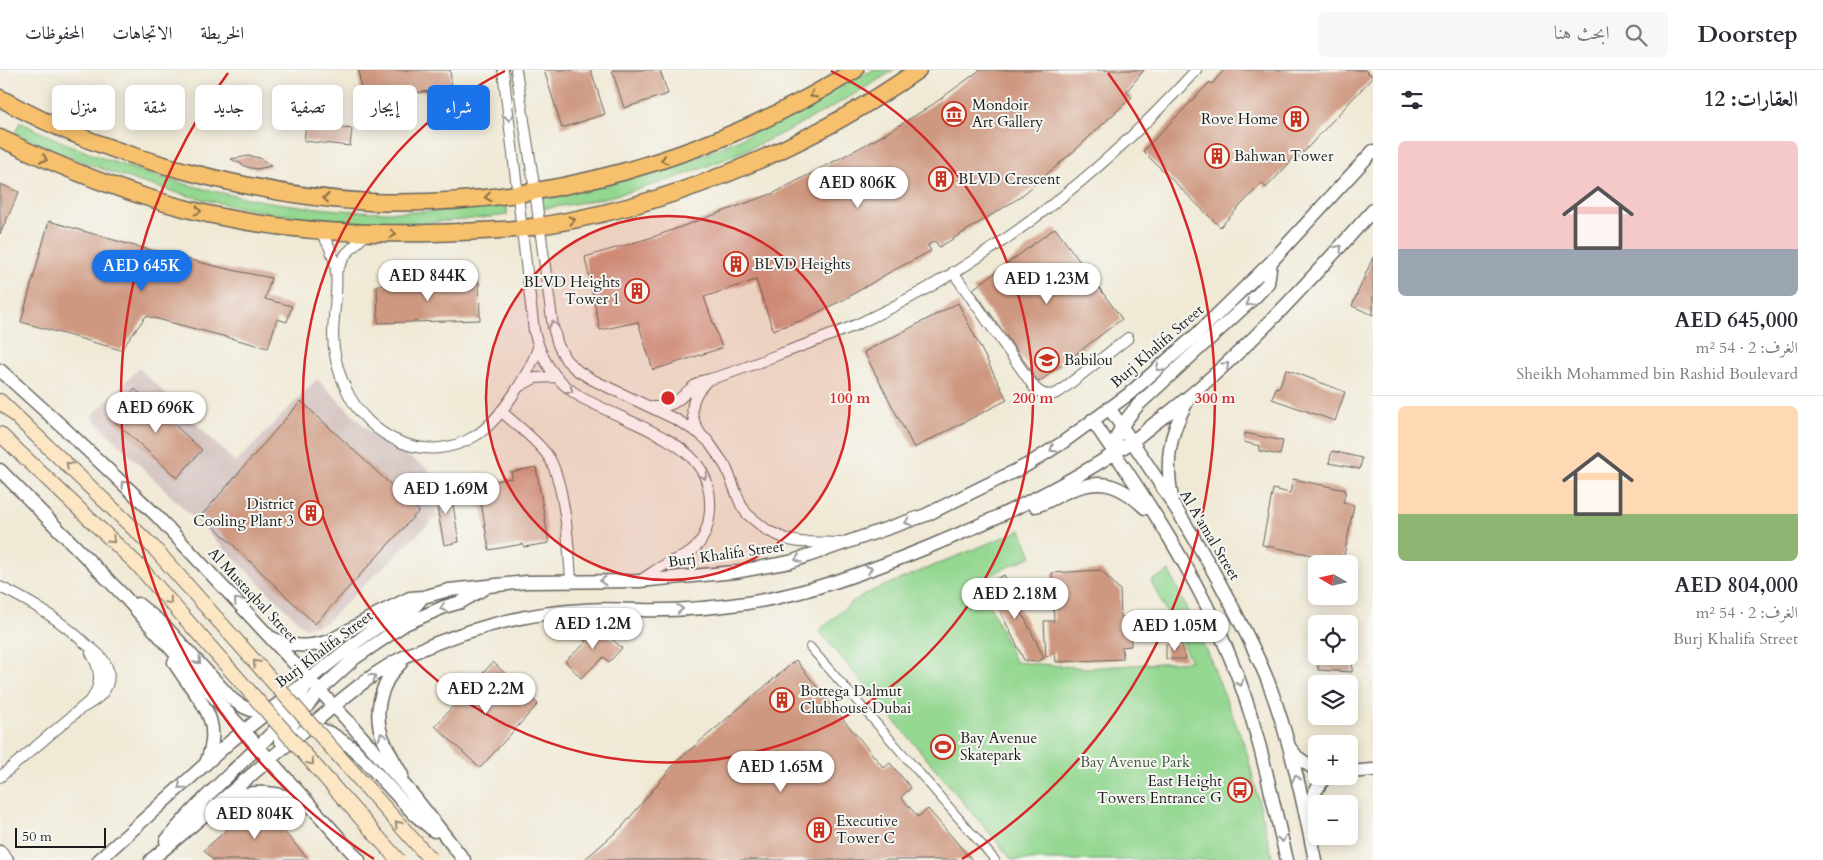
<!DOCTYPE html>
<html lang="ar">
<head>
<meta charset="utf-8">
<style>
  body { margin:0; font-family:Cardo,Amiri,serif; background:#f7f7f7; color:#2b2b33; direction:rtl; height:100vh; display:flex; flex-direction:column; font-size:19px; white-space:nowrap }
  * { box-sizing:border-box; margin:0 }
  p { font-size:16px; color:#7c7c81 }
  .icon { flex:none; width:28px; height:28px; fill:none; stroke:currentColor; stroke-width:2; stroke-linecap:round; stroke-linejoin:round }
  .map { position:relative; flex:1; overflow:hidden; direction:ltr }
  .details { display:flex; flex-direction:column; background:#fff; width:450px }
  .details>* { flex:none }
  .hud { position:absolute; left:15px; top:15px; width:475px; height:45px; direction:rtl; display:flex; gap:10px }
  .needle { width:32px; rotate:279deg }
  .fabs { position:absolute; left:1308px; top:485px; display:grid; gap:10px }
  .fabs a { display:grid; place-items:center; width:50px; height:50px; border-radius:8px; background:#fff; box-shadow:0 2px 12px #0003; font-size:25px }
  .scale { position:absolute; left:15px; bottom:12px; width:91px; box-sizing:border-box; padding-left:5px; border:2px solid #1c1c1c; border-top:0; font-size:14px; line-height:18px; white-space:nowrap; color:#1c1c1c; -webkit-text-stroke:4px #f6f6f2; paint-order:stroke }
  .price { position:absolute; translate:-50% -42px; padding:0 11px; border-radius:18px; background:#fff; color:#222; font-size:16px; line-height:32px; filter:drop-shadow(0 1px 2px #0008) }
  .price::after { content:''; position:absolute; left:50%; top:30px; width:15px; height:11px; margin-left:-8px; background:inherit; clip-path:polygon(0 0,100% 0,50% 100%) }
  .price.active { background:#1a73e8; color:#fff }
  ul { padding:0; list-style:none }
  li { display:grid; align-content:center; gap:10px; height:265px; padding:0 25px }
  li+li { border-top:1px solid #e1e1e2 }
  li span { display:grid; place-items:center; height:155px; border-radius:8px; color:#555 }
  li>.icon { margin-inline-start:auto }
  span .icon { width:90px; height:90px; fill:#fffc; stroke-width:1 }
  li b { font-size:21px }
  h2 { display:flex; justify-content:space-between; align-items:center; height:60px; padding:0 25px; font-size:21px }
  .tag { padding:0 18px; border-radius:8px; background:#fff; box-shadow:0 2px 12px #0003; font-size:18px; line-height:45px }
  .tag.active { background:#1a73e8; color:#fff }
  header { display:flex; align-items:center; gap:30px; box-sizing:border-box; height:70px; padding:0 25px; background:#fff; border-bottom:1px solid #e1e1e2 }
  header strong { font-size:24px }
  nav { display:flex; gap:28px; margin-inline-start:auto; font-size:18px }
  .search { width:350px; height:45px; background:#f7f7f7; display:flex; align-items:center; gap:12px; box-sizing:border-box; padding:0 18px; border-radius:8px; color:#7c7c81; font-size:19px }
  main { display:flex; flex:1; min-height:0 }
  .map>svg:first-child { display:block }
</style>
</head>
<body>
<header>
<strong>Doorstep</strong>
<div class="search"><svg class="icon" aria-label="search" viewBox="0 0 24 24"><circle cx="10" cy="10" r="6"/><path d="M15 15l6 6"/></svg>ابحث هنا</div>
<nav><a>الخريطة</a><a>الاتجاهات</a><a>المحفوظات</a></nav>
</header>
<main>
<section class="details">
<h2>العقارات: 12<svg class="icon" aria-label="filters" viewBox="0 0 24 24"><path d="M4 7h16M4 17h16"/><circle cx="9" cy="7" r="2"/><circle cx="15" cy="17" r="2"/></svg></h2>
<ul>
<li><span style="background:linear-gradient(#f6c9c9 70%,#9aa5b1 0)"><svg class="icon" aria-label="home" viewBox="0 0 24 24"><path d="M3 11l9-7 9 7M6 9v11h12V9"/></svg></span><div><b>AED 645,000</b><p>الغرف: 2 · 54 m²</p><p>Sheikh Mohammed bin Rashid Boulevard</p></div></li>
<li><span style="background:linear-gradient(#ffd9b3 70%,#8fb573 0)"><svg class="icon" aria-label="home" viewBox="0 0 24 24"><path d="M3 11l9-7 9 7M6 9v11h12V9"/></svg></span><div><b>AED 804,000</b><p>الغرف: 2 · 54 m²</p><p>Burj Khalifa Street</p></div></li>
</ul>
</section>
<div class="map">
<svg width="1373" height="790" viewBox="0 0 1373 790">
  <rect width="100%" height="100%" fill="#f6f6f2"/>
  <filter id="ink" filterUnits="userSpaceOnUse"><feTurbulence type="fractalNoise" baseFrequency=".02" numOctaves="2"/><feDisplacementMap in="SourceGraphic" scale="10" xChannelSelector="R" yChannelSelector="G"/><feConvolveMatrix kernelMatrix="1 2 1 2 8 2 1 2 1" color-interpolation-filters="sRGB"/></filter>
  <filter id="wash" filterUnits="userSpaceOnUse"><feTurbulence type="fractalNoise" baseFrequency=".0096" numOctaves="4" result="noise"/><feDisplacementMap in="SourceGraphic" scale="20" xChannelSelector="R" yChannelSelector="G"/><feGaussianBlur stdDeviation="1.12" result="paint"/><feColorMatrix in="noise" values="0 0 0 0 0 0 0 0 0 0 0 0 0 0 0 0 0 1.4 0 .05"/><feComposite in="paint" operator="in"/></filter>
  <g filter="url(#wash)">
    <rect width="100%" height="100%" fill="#f0e9d5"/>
    <path fill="#d1bfbd" d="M139,298L236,393L317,309L379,371L428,398L437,446L325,553L305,558L91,347Z"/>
    <path fill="#93d790" stroke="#587a56" d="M873,0H894C786,68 668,124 539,139V127L606,115L682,94L747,66Z
      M20,52C150,118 309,151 454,140C472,139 489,135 507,132V145C450,152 391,157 334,151C222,141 116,110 15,63Z
      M1021,460L1032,486L979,510L1015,592L1086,598L1191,591L1151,511L1169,501L1210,589L1246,679L1273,790H1012L819,561L852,532L872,521Z"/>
    <g id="blocks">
      <path fill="#ce9880" d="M359,0H450L452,20L361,26Z
        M544,0H591L605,44L562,58Z
        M612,0H660L668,24L624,38Z
        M980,0H1144L1126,22L1132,27L1074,81L1019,128L948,172L939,177L935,171L928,175L931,181L890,202L845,229L800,251L773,260L756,210L704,227L722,278L653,300L638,252L600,260L585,187L653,167L774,123L882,66L932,35Z
        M1224,0H1365L1373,7L1298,88L1296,86L1266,118L1262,113L1220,157L1143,81L1210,12L1212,14Z
        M306,54L352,59L350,76L304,71Z
        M249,86L260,88L271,96L257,99L247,97L231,89Z
        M0,114L19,122L0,164Z
        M49,151L131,175L227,199L271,208L265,229L292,236L287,252L277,249L268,278L146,246L121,280L21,252Z
        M1055,158L1122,249L1039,312L973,219Z
        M1373,187V245L1352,236Z
        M479,212L480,250L378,253L377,215Z
        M958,233L1007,330L914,378L864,282Z
        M1286,299L1345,322L1335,351L1272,329L1276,317L1279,318Z
        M135,319L202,380L177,408L110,347Z
        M301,331L419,441L315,554L202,445Z
        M1245,363L1283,371L1280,385L1259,381L1260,376L1244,372Z
        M1332,381L1362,388L1360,399L1329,393Z
        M536,397L549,473L524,477L523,474L489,480L478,414L512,408L511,402Z
        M1293,409L1346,420L1343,433L1354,435L1343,491L1262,475L1273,419L1290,423Z
        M444,412L447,429H452L459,472L444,475L433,414Z
        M1101,500L1120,520L1121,547H1130L1131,576L1122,577L1123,589L1056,592L1055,582L1046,587L1044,551H1054L1052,503Z
        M1004,505L1044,588L1039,591L1024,590L987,514Z
        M592,551L622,578L609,592L604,587L581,608L565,591L587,572L580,565Z
        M1166,574H1181L1186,589H1166Z
        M1318,586H1353L1352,602L1318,600Z
        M796,590L831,635L884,698L890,693L911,718L901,727L918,747L928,739L972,790H584L622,757L677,691Z
        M493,592L538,634L480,698L435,656Z
        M258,732L309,790H213L204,780Z"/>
    </g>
  </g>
  <g filter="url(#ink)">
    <use href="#blocks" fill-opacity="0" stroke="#66645d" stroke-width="1"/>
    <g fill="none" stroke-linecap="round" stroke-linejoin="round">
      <defs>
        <path id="pedestrian" d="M810,577L995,790"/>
        <path id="minor" d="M503,0L534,261C542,292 555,311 582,328C600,337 619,346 637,354C676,373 713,390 710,440C709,455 704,471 692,481C685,487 676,489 668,493C658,498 649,505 639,511
          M516,0L535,121L553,257L558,275L566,290L578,301L593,310L677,350L700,364L708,371L726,397L741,435L747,444L768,461L789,470L800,472L843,473
          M320,161C346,197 334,224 333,264C333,282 338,302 346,319C368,368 426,396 475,366C499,352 529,304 538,278
          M337,200L346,184L367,163
          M953,202L1034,317C1041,325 1050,327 1059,322L1128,268
          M522,315L535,308L555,307
          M652,337C682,338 680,322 702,311C727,306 756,293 780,284C807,274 833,265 858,254C987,194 1101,105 1196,0
          M501,341C516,355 536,369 548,386C565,412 569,479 571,511
          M700,363C688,344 690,328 706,312
          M0,517C32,532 60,550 86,574C95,581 105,588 108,600C112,620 97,630 82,638
          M0,707L92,629C102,613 101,599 91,583"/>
        <path id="tertiary" d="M0,300L64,358L156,445L347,650L413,725L464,790
          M1109,338C1154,403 1197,468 1233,538C1246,563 1259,588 1269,614C1290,670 1303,731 1315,790
          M1092,350C1151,435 1209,523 1243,621C1262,676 1273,734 1287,790
          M1115,382C1114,362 1126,350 1138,335L1257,225L1268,213L1271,192
          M0,400L123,525L359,790
          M1172,428C1165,390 1169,365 1187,332
          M1035,436C1045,434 1055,427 1064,423C1098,407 1118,412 1145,438
          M138,534L164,555L232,629C257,650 275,641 304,639
          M270,567C290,577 308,578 330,571L377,544L410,528L423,527L449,520L527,512L639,511L735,502L790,492L926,445L1027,395L1062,373L1129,324L1196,265L1271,192L1373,81
          M174,592C195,629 226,646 206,693
          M401,593C380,613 372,644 384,671C389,683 396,694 402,705
          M310,655L332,664L354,679L414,744L434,761
          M280,670L320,620L355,588L405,554L444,537L461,532L485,518
          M1290,678L1297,687L1316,700
          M1349,702L1373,700
          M226,731C252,718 283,721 308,736
          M1307,746L1314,723L1326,706
          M166,771C188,743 213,720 238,696C265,670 292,647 307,613
          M0,782L7,790
          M99,790L231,671L359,570L376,558L413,539L423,527
          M151,790C207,744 260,696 316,651C345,627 375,600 410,584C464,560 523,543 583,540C602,538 621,540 640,540C676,541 712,538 747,533C808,524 869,501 926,478C997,449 1066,416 1130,373C1140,366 1148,358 1158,351C1240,289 1305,216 1373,140"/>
        <path id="secondary" d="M0,331L154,478
          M0,364L137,494"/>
        <path id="primary" d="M0,28C60,62 126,86 193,103C251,118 310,129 370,132C541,138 710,90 855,0
          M0,68C62,98 124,123 191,140C251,155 312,162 374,163C410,164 445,163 481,161C495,160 510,160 525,158C664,139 803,81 918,0"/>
      </defs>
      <use href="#pedestrian" stroke="#66645d" stroke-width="10"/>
      <use href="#minor" stroke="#66645d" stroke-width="12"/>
      <use href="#tertiary" stroke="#66645d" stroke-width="15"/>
      <use href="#secondary" stroke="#66645d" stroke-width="16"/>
      <use href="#primary" stroke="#66645d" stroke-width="19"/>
      <use href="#pedestrian" stroke="#fff" stroke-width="8"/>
      <use href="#minor" stroke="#fff" stroke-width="10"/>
      <use href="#tertiary" stroke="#fff" stroke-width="12"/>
      <use href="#secondary" stroke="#fce6c4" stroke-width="14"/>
      <use href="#primary" stroke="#f7c06c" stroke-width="16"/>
      <defs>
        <path id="secondary-bridge" d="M154,478L431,790
          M137,494L398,790"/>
      </defs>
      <use href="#secondary-bridge" stroke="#66645d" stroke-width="16" stroke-linecap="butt"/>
      <use href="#secondary-bridge" stroke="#fce6c4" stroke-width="14"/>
    </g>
    <defs><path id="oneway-chevron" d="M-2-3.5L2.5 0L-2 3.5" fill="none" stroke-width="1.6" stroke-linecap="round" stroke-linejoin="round" transform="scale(1.25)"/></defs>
    <g stroke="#8a6e44">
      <use href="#oneway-chevron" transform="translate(813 25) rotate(150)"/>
      <use href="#oneway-chevron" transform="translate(44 89) rotate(24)"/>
      <use href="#oneway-chevron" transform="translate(664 90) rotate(163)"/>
      <use href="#oneway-chevron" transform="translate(488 127) rotate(174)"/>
      <use href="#oneway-chevron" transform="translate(326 128) rotate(-173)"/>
      <use href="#oneway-chevron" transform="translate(198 141) rotate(13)"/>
      <use href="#oneway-chevron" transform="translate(572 150) rotate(-12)"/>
      <use href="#oneway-chevron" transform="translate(393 164) rotate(2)"/>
    </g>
    <g stroke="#999">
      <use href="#oneway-chevron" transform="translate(509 48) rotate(83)"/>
      <use href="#oneway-chevron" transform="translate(1339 178) rotate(-48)"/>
      <use href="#oneway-chevron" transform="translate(1249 233) rotate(137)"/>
      <use href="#oneway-chevron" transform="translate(553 254) rotate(-101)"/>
      <use href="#oneway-chevron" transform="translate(1226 295) rotate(-42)"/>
      <use href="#oneway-chevron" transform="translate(1159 298) rotate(139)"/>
      <use href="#oneway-chevron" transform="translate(570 320) rotate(36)"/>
      <use href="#oneway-chevron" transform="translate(1053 379) rotate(148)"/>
      <use href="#oneway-chevron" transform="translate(704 406) rotate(65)"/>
      <use href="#oneway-chevron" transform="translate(124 414) rotate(-136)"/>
      <use href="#oneway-chevron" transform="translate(908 452) rotate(160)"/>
      <use href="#oneway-chevron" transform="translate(798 489) rotate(162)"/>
      <use href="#oneway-chevron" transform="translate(869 499) rotate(-20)"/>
      <use href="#oneway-chevron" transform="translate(603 511) rotate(-180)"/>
      <use href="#oneway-chevron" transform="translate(237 531) rotate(-133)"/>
      <use href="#oneway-chevron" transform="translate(443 538) rotate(161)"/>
      <use href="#oneway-chevron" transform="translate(680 539) rotate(-3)"/>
      <use href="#oneway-chevron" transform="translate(198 591) rotate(47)"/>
      <use href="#oneway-chevron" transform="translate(373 607) rotate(-34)"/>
      <use href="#oneway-chevron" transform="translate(1240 613) rotate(69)"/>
      <use href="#oneway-chevron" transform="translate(382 666) rotate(-111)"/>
      <use href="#oneway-chevron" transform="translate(1296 708) rotate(-104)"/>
      <use href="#oneway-chevron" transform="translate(181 716) rotate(138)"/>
      <use href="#oneway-chevron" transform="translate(1282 769) rotate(76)"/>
    </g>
    <g stroke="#978b78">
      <use href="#oneway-chevron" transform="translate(69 395) rotate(-136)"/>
      <use href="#oneway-chevron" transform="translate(112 470) rotate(44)"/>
      <use href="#oneway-chevron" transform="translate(169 531) rotate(49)"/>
      <use href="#oneway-chevron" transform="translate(256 593) rotate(-132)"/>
      <use href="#oneway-chevron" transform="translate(311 692) rotate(49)"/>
      <use href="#oneway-chevron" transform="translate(398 754) rotate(-132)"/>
    </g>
  </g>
  <circle cx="668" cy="328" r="182" fill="#d62828" fill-opacity=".12"/>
  <g fill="none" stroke="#d62828" stroke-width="2.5">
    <circle cx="668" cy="328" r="182"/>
    <path d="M831 1A365 365 0 1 1 505 1"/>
    <path d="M374 789A547 547 0 0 1 228 3M1108 3A547 547 0 0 1 962 789"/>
  </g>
  <defs>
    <symbol id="museum-ring" viewBox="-11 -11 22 22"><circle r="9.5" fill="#f6f6f2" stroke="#c8321e" stroke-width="1.5"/><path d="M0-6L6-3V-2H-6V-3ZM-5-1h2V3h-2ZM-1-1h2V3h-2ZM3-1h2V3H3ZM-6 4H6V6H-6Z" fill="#c8321e"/></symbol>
    <symbol id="building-ring" viewBox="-11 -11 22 22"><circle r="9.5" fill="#f6f6f2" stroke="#c8321e" stroke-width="1.5"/><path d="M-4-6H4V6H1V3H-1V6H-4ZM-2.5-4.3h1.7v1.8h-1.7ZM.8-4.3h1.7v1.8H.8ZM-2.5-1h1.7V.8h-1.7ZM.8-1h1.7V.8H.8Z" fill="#c8321e"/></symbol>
    <symbol id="school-ring" viewBox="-11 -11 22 22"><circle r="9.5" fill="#f6f6f2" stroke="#c8321e" stroke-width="1.5"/><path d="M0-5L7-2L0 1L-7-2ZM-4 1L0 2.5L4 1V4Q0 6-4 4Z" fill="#c8321e"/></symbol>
    <symbol id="stadium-ring" viewBox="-11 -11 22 22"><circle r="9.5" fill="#f6f6f2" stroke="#c8321e" stroke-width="1.5"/><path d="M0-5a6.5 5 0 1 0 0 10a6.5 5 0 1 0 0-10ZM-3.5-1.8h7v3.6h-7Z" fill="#c8321e"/></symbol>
    <symbol id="bus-ring" viewBox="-11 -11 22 22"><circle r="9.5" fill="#f6f6f2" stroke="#c8321e" stroke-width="1.5"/><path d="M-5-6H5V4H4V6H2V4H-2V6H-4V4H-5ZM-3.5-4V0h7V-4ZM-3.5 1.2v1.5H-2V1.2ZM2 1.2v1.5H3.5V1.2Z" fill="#c8321e"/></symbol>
  </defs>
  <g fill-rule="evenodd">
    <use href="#museum-ring" x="940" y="30" width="28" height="28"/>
    <use href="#building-ring" x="1282" y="35" width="28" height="28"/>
    <use href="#building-ring" x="1203" y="72" width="28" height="28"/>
    <use href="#building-ring" x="927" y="95" width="28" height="28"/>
    <use href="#building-ring" x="722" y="180" width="28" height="28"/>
    <use href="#building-ring" x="623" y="207" width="28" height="28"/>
    <use href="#school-ring" x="1033" y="276" width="28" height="28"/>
    <use href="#building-ring" x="297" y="429" width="28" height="28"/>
    <use href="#building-ring" x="768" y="616" width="28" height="28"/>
    <use href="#stadium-ring" x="929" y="663" width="28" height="28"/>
    <use href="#bus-ring" x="1226" y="706" width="28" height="28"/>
    <use href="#building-ring" x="805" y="746" width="28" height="28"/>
  </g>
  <g text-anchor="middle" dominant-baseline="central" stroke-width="4" stroke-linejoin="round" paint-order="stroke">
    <g font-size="15" fill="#1c1c1c" stroke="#f6f6f2" text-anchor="start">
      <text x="972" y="35">Mondoir<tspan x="972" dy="17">Art Gallery</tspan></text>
      <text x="1278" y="49" text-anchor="end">Rove Home</text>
      <text x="1234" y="86">Bahwan Tower</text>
      <text x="958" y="109">BLVD Crescent</text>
      <text x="754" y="194">BLVD Heights</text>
      <text x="620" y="212" text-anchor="end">BLVD Heights<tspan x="620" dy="17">Tower 1</tspan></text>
      <text x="1064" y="290">Babilou</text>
      <text x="294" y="434" text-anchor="end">District<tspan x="294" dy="17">Cooling Plant 3</tspan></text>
      <text x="800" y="621">Bottega Dalmut<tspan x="800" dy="17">Clubhouse Dubai</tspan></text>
      <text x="960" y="668">Bay Avenue<tspan x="960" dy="17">Skatepark</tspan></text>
      <text x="1222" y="711" text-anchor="end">East Height<tspan x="1222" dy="17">Towers Entrance G</tspan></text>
      <text x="836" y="751">Executive<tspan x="836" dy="17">Tower C</tspan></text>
    </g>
    <g font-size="15" fill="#1c1c1c" stroke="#f6f6f2">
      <text transform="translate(1157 276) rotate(-41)">Burj Khalifa Street</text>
      <text transform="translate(1210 465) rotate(59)">Al A'amal Street</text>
      <text transform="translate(726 484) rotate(-8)">Burj Khalifa Street</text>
      <text transform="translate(253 525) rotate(47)">Al Mustaqbal Street</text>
      <text transform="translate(324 579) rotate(-37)">Burj Khalifa Street</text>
    </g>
    <g font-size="15" fill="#465d45" stroke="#f6f6f2">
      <text x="1135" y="692">Bay Avenue Park</text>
    </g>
  </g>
  <circle cx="668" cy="328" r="8" fill="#d62828" stroke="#f6f6f2" stroke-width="2.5"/>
  <g font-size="15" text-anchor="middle" font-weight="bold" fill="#d62828" stroke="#f6f6f2" stroke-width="4" stroke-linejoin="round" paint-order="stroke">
    <text x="850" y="333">100 m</text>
    <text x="1033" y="333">200 m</text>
    <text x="1215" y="333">300 m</text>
  </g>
</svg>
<div class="fabs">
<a><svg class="needle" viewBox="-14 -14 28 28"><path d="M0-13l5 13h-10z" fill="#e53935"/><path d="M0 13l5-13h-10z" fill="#7c7c81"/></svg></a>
<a><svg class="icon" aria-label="locate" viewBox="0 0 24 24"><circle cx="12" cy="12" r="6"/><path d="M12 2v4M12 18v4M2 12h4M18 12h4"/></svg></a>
<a><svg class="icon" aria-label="layers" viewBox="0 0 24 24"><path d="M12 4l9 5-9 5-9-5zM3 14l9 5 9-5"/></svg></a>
<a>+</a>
<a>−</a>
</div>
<div class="scale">50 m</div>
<b class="price" style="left:858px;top:139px">AED 806K</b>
<b class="price active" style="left:142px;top:222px">AED 645K</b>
<b class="price" style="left:428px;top:232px">AED 844K</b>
<b class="price" style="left:1047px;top:235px">AED 1.23M</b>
<b class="price" style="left:156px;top:364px">AED 696K</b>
<b class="price" style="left:446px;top:445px">AED 1.69M</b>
<b class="price" style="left:1015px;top:550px">AED 2.18M</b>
<b class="price" style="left:593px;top:580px">AED 1.2M</b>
<b class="price" style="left:1175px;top:582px">AED 1.05M</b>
<b class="price" style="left:486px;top:645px">AED 2.2M</b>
<b class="price" style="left:781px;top:723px">AED 1.65M</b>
<b class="price" style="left:255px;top:770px">AED 804K</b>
<div class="hud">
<a class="tag active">شراء</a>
<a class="tag">إيجار</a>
<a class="tag">تصفية</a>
<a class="tag">جديد</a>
<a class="tag">شقة</a>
<a class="tag">منزل</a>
</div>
</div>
</main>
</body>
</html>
